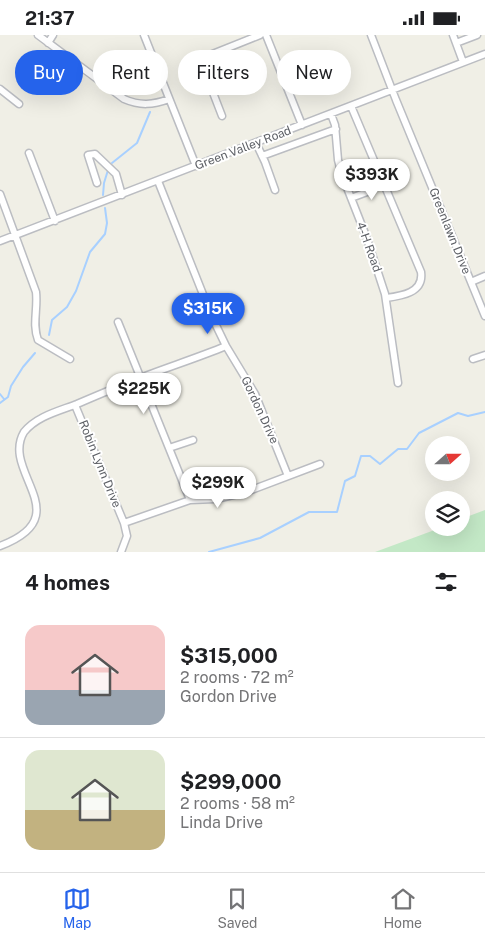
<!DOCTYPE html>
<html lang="en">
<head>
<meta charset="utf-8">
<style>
  body { margin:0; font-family:"Public Sans",sans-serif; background:#f6f6f6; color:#202124; height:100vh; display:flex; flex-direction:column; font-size:19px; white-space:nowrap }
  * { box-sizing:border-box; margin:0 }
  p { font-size:16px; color:#757577 }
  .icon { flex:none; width:28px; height:28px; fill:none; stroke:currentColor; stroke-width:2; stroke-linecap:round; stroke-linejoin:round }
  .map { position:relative; height:517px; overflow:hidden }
  .side { display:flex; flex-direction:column; background:#fff; flex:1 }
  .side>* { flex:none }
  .hud { position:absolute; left:15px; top:15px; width:455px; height:45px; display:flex; gap:10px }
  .needle { width:32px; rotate:69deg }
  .buttons { position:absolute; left:425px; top:401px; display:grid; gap:10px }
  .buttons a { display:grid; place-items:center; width:45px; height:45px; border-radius:50%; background:#fff; box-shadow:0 5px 20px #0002; font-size:25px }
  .price { position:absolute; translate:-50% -42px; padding:0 11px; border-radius:18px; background:#fff; color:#222; font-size:16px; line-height:32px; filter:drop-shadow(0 1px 2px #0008) }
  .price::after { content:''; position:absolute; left:50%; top:30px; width:15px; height:11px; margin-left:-8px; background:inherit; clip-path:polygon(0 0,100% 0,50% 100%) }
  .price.selected { background:#2563eb; color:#fff }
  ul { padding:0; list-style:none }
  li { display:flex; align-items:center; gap:15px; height:125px; padding:0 25px }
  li+li { border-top:1px solid #e0e0e0 }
  li span { display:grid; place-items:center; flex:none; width:140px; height:100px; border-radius:15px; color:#555 }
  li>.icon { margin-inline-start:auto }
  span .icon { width:60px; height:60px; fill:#fffc; stroke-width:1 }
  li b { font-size:21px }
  h2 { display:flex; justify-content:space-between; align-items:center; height:60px; padding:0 25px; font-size:21px }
  .chip { padding:0 18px; border-radius:22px; background:#fff; box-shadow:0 5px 20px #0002; font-size:18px; line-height:45px }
  .chip.selected { background:#2563eb; color:#fff }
  .status { display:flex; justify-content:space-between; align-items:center; height:35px; padding:0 25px; background:#fff; direction:ltr }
  .status svg { height:14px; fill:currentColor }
  .dock { display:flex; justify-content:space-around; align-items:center; height:70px; border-top:1px solid #e0e0e0; background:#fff; font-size:14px; color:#757577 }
  .dock a { display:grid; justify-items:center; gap:2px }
  .dock .selected { color:#2563eb }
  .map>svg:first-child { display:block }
</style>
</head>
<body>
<div class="status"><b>21:37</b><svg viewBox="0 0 49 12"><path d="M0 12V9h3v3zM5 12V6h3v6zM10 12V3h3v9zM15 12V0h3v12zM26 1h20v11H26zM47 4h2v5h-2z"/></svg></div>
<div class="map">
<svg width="485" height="517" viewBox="0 0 485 517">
  <rect width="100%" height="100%" fill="#f0efe6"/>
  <path fill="#c3e8c6" d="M485,475V517H375L440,493L461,492V484Z"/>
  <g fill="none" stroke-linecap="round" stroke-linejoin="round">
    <path stroke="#a8d0ff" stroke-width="2" d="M112,128L137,108L150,77
      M103,160L104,148L108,135
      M49,300L52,285L67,272L76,256L90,217L105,199L107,188L105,173
      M0,359L4,364
      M0,368L8,362L11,351L23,332L35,318
      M209,517L260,503L309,477H337L345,446L355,441L361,421H370L380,429L398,414H407L419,398L458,378L468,381L485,377"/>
    <defs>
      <path id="minor" d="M38,0L124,64C140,71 153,70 169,64
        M144,0L196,131
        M266,0L302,90
        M371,0L396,65L485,281
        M453,0L463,27
        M48,8L53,0
        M456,8L477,0
        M0,54L19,69
        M351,71L421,237C424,258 401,261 386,263
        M331,79L335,90L338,125L342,140L366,201L385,259L398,348
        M222,81L200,24L260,0
        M256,108L265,127L275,155
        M29,118L55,186
        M262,121L336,94
        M158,146L212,282L226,311L255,359L288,441
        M97,148L88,120L95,119L116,139L122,160
        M0,159L36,257C38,274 32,289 38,305L70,324
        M351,163L367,157L383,147
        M0,206L485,19
        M471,247L485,241
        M118,287L190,465
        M473,324L485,320
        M75,370L124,488
        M169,413L193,405
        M0,511C80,481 0,437 24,397C37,381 59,376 77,369C98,360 119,351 140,343C168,332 197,323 226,311
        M121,517L127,501L124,488L190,465L216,464L246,457L320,429"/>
    </defs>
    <use href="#minor" stroke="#bbbdc2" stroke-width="9"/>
    <use href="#minor" stroke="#fff" stroke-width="6"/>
  </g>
  <g text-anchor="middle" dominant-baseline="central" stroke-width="4" stroke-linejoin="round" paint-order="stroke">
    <g font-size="12" fill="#5e6167" stroke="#fff">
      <text transform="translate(243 113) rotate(-21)">Green Valley Road</text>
      <text transform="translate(450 196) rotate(68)">Greenlawn Drive</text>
      <text transform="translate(369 212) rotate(70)">4-H Road</text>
      <text transform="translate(260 375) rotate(65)">Gordon Drive</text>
      <text transform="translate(100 429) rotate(68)">Robin Lynn Drive</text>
    </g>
  </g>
</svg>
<div class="buttons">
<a><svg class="needle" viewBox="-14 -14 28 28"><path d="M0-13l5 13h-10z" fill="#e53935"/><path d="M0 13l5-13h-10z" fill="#757577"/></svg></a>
<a><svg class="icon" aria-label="layers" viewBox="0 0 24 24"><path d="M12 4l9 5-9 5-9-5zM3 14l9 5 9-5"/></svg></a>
</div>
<b class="price" style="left:372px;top:166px">$393K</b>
<b class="price selected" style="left:208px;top:300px">$315K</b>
<b class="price" style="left:144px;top:380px">$225K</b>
<b class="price" style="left:218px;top:474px">$299K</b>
<div class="hud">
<a class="chip selected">Buy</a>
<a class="chip">Rent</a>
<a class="chip">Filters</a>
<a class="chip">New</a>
</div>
</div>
<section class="side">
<h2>4 homes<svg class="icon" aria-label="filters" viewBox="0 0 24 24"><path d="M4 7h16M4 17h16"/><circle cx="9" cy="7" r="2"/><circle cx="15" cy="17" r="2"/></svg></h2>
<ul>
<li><span style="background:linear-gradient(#f6c9c9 65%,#9aa5b1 0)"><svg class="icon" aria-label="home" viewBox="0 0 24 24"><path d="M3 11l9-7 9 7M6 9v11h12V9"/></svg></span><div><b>$315,000</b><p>2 rooms · 72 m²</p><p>Gordon Drive</p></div></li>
<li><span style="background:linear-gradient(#dfe7d0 60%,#c2b280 0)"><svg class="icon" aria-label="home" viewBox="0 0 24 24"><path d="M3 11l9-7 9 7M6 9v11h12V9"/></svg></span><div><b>$299,000</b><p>2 rooms · 58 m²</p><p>Linda Drive</p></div></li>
</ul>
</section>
<nav class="dock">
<a class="selected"><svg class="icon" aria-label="map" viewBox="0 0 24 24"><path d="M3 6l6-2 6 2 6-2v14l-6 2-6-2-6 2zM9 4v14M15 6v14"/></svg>Map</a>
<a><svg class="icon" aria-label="saved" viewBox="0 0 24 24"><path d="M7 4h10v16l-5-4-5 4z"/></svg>Saved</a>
<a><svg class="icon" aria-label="home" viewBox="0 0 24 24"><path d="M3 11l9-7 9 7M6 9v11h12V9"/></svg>Home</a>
</nav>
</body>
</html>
